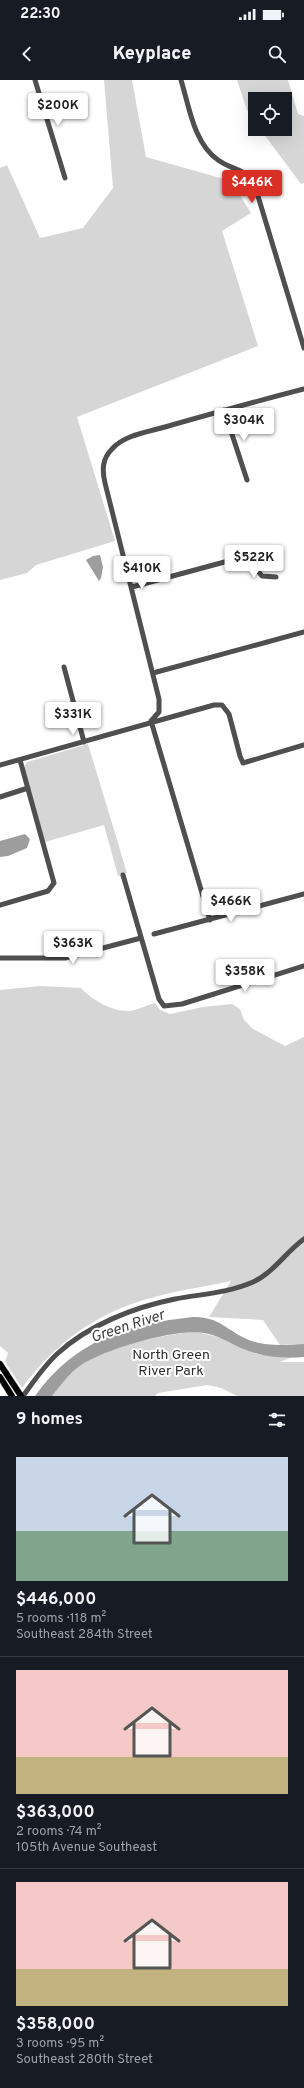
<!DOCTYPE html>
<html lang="en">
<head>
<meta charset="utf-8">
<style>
  body { margin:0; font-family:Overpass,sans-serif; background:#20242c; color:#f1f3f6; height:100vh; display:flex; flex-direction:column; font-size:15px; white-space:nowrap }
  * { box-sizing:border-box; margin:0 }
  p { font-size:13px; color:#9ea1a6 }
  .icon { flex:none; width:22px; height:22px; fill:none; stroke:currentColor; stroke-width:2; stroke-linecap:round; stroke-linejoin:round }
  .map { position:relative; height:1316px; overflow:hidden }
  .drawer { display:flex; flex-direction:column; background:#171b24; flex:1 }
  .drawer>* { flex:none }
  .tools { position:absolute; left:248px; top:12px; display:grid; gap:8px }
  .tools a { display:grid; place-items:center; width:44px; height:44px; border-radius:0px; background:#171b24; box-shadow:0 4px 16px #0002; font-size:20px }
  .price { position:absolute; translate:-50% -34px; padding:0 9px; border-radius:4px; background:#fff; color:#222; font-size:13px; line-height:26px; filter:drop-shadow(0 1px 2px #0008) }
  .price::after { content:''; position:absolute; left:50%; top:24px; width:12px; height:9px; margin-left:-6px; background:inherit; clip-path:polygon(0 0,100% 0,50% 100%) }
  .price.selected { background:#d93025; color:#fff }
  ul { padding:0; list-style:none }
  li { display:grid; align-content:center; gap:8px; height:212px; padding:0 16px }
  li+li { border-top:1px solid #363941 }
  li span { display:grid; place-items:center; height:124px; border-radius:0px; color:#555 }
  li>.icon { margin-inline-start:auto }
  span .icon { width:72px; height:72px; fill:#fffc; stroke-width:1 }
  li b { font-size:17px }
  h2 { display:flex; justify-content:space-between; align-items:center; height:48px; padding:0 16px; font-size:17px }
  .status { display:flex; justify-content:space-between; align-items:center; height:28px; padding:0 20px; background:#171b24; direction:ltr }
  .status svg { height:11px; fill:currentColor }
  header { display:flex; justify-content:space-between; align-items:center; height:52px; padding:0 16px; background:#171b24; font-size:18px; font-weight:800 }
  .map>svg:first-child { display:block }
</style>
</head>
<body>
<div class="status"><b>22:30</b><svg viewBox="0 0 49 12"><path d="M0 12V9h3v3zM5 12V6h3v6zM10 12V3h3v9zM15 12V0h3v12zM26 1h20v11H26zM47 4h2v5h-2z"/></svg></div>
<header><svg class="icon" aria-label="back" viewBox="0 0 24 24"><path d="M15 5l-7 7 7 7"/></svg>Keyplace<svg class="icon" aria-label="search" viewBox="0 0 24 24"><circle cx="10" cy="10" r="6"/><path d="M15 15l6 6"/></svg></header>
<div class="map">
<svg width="304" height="1316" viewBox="0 0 304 1316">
  <rect width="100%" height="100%" fill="#fff"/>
  <path fill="#d6d6d6" d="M104,0H132L146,77L231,101L251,133L222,151L258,266L77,337L115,461L36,485L27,493L0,500V88L7,85L40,158L83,148L113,108Z
    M237,0H288L298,34L304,36V103L301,104L260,49H285V19H255V42L247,30Z
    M88,664L127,793L118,796L104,745L45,762L24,687L27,682Z
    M40,906L81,908C92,920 111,931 128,931C136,931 147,925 155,923L160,930L170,934L203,927L232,924L240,929L244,940L253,949L285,966L304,957V1264L280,1265L263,1240L209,1237L231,1201C203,1207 174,1211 147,1219C95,1234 54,1264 22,1308L5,1282L8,1273L0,1266V910Z
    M197,1252L218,1257L256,1274L290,1278L280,1282H304V1316H237L221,1308L207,1305L158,1313L155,1316H52C60,1305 68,1294 79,1286C104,1268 166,1253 197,1252Z"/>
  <path fill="#9d9d9d" d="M100,475L103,487L101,498L99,501L86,480L93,476Z
    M25,754L30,759L27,768L8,776L0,777V761Z
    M193,1237C219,1236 227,1251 249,1260C266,1267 286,1265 304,1264V1277C282,1279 261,1277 241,1268C229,1263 218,1255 204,1253C177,1248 105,1269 81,1285C69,1293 61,1305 52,1316H35C75,1260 128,1244 193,1237Z"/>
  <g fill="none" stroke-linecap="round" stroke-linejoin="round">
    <defs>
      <path id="major" d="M0,1284L21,1316
        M0,1297L12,1316"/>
    </defs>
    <use href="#major" stroke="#dbdbdb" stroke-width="7"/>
    <path stroke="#4f4f4f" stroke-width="5" d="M35,0L65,98
      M181,0C189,26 194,64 218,80C232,90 242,87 254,103L304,268
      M224,330L247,400
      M132,507L243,477L249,480L262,496L276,497
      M64,587L84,662
      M153,593L304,552
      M151,641L159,632V619L105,403C102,390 102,379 112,369C124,355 148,352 165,347C211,334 257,321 304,309
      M151,641L210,840
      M0,685L214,625H222L229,634L240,676L243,683L304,665
      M0,717L28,708
      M123,795L159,919L164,926L182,924L304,886
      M0,825L48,811L54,803L20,680
      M154,854L304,814
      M0,878H65L141,858
      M23,1316C34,1301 44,1286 57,1274C88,1245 135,1227 175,1219C201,1214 228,1213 253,1202C273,1193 286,1172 304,1159"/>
    <use href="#major" stroke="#000" stroke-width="6"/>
  </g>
  <g text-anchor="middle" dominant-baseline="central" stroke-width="4" stroke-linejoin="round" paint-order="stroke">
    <g font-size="14" fill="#2d2d2d" stroke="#fff">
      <text x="171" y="1275">North Green<tspan x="171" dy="16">River Park</tspan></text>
    </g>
    <g font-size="15" font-style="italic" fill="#3e3e3e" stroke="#fff">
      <text transform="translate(128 1247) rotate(-18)">Green River</text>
    </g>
  </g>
</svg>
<div class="tools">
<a><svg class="icon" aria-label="locate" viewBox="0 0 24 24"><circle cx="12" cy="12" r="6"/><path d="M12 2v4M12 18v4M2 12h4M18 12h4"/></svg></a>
</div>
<b class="price" style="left:58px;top:47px">$200K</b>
<b class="price selected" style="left:252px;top:124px">$446K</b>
<b class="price" style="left:244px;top:362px">$304K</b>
<b class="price" style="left:254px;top:499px">$522K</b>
<b class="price" style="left:142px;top:510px">$410K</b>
<b class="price" style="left:73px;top:656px">$331K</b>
<b class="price" style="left:231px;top:843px">$466K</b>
<b class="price" style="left:73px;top:885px">$363K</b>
<b class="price" style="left:245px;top:913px">$358K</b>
</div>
<section class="drawer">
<h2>9 homes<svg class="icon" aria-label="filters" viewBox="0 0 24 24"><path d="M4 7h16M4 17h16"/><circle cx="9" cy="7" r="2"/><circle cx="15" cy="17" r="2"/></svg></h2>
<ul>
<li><span style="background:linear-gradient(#c9d6e8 60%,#7fa58c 0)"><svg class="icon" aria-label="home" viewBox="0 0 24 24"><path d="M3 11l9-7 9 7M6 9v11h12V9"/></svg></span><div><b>$446,000</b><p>5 rooms · 118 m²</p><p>Southeast 284th Street</p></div></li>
<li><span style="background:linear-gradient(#f6c9c9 70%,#c2b280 0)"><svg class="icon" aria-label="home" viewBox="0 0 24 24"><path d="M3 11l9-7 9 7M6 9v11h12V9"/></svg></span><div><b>$363,000</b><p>2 rooms · 74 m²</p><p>105th Avenue Southeast</p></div></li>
<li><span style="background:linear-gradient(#f6c9c9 70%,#c2b280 0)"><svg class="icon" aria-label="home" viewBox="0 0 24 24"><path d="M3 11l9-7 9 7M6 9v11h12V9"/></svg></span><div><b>$358,000</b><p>3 rooms · 95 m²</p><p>Southeast 280th Street</p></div></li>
</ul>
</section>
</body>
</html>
